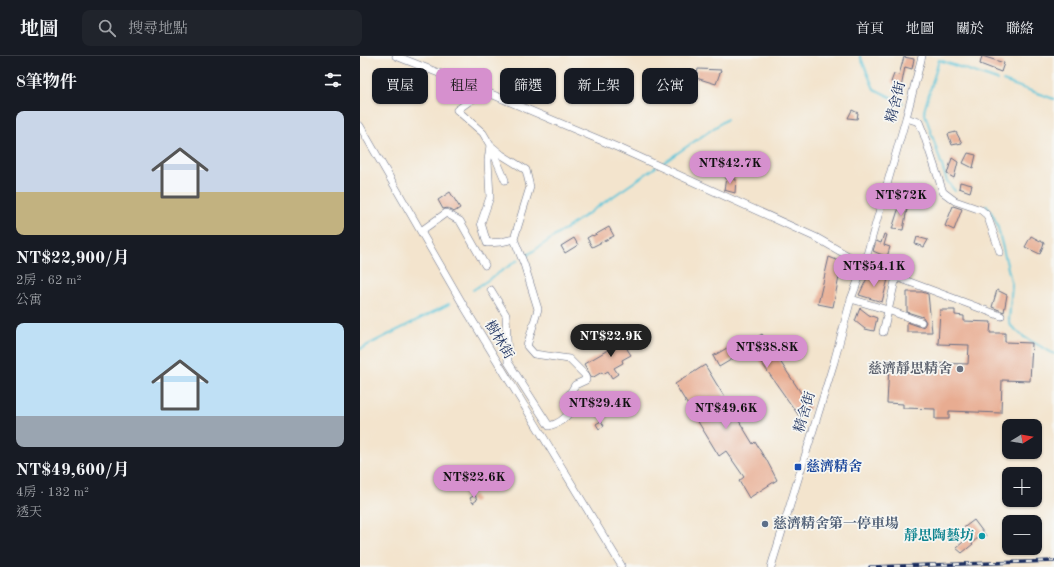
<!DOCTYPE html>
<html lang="zh-TW">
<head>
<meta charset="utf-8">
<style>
  body { margin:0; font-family:"Old Standard TT","Noto Serif TC",serif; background:#20242c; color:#f1f3f6; height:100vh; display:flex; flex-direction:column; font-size:15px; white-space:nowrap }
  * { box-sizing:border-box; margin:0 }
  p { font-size:13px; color:#9ea1a6 }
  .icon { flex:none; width:22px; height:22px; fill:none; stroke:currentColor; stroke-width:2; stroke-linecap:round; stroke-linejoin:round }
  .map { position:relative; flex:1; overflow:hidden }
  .side { display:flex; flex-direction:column; background:#171b24; width:360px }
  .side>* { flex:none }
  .hud { position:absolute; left:12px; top:12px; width:380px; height:36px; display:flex; gap:8px }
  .needle { width:26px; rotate:79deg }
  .buttons { position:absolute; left:642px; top:363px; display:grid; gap:8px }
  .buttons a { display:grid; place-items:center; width:40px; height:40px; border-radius:8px; background:#171b24; box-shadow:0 1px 3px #0004; font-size:20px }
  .price { position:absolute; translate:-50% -34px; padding:0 9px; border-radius:14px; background:#d690ce; color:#111; font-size:13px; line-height:26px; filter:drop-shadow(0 1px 2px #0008) }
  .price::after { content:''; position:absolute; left:50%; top:24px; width:12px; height:9px; margin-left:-6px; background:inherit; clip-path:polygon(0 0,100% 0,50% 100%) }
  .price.on { background:#222; color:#fff }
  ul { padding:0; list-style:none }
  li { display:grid; align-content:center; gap:8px; height:212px; padding:0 16px }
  li span { display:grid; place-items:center; height:124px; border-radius:8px; color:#555 }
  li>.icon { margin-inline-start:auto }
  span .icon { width:72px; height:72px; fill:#fffc; stroke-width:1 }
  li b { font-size:17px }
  h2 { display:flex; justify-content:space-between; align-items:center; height:48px; padding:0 16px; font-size:17px }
  .chip { padding:0 14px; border-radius:8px; background:#171b24; box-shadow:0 1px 3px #0004; font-size:14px; line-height:36px }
  .chip.on { background:#d690ce; color:#111 }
  header { display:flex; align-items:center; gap:24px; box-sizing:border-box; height:56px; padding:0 20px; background:#171b24; border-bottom:1px solid #363941 }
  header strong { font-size:19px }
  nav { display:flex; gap:22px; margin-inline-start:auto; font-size:14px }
  .search { width:280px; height:36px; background:#20242c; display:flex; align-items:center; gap:10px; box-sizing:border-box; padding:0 14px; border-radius:8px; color:#9ea1a6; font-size:15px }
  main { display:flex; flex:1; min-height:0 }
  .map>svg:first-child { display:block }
</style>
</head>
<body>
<header>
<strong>地圖</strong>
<div class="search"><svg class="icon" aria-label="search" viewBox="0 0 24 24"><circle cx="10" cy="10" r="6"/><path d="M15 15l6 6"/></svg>搜尋地點</div>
<nav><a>首頁</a><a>地圖</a><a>關於</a><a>聯絡</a></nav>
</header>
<main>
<section class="side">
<h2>8筆物件<svg class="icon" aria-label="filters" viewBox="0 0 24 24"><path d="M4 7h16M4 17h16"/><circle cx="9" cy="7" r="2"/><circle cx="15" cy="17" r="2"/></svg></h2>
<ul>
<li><span style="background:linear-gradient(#c9d6e8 65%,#c2b280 0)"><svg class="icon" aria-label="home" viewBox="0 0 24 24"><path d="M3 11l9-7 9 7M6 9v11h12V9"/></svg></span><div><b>NT$22,900/月</b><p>2房 · 62 m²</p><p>公寓</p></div></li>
<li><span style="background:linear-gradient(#bfe0f5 75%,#9aa5b1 0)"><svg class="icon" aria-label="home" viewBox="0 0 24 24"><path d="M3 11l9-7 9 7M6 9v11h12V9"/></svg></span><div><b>NT$49,600/月</b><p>4房 · 132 m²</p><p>透天</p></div></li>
</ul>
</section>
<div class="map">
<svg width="694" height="511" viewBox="0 0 694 511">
  <rect width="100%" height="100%" fill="#f6f6f2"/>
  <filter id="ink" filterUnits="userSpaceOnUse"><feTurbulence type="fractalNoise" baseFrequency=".025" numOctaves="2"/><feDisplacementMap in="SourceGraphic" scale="8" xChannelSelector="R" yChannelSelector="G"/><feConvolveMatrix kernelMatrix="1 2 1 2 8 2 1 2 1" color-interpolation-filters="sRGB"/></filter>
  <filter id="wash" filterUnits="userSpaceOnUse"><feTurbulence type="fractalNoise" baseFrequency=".012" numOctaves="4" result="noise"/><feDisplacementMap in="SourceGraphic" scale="16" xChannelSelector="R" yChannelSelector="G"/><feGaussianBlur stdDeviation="0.9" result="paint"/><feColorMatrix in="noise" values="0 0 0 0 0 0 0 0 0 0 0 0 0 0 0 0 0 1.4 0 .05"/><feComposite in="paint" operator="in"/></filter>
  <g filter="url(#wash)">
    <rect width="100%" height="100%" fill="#f3e4cd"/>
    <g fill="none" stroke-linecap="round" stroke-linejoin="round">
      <path stroke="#5dc5d9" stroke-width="2" d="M500,0L514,33L543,47
        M643,25L694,43
        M300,109L367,63
        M595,135L587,125L564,55L579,4L637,24
        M626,149L631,156L637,168L652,229L649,264L651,270L664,281L694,298
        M166,200L296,111
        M113,234L158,204
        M0,293L89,248"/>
    </g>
    <g id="blocks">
      <path fill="#e8ac91" d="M622,0L644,7L641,16L620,8Z
        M544,1L554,3L552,13L545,11L541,32L531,26L534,18L539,19Z
        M338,13L361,14L356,28L336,22Z
        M492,54L498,57L497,63L488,62Z
        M596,76L602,87L592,89L588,78Z
        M608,97L616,99L613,112L603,107Z
        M592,102L598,106L594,122L587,118Z
        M366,122L376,123L375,137L364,134Z
        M600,126L612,129L610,136L599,132Z
        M90,136L100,152L94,156L88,152L83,153L78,144Z
        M540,148H548L543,174L532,173Z
        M593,150L602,153L594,174L585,170Z
        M249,171L254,180L232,191L227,182L232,179L233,180Z
        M524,178L527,179L524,189L530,191L527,201L513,195L516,185L521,187Z
        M671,180L684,187L680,198L665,191Z
        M557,181L568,184L564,191L555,188Z
        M214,182L218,189L205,197L201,190Z
        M469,201L482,206L473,251L458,248Z
        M509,218L528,223L522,246L499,239Z
        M637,234L647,239L644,256L632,251Z
        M547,236H562L568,238L572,276H547V266L561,271L564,270L566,266L563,261L547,256Z
        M500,252L509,259L517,262L514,275L505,273L495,265Z
        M580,254H595V259L604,260V265L631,266L630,277H645V286L672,287L670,325L642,324L641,357L589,355V363H575V353L543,352V348L527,347L529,310L566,311V307L608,308L609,289L578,288Z
        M278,278L282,284L267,293L271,299L262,304L263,307L254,312L258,318L252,322L248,315L243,318L242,316L232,322L224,308L263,285L264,287Z
        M402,278L451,352L439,360L391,292L359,311L353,300L388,280L392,285Z
        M345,309L393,388L395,386L404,401H405L417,424L389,442L379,425L384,421L366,395L359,400L315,328Z
        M241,365L244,370L239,373L236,368Z
        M115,439L117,444L113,447L110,442Z
        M614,464L626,480L621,483L619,481L612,487L613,488L602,497L596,492L609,481L602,473Z"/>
    </g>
  </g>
  <g filter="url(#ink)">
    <use href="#blocks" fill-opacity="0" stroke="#676e85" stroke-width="1"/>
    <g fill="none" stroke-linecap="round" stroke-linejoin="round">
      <defs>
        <path id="minor" d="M36,0L124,35L259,92L457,182L504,209L641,260
          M124,35L97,54L123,77L130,89L145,124
          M546,62L559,66L563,76L583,136L595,145L621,154L627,159L640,196
          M0,70L105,252L261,509
          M61,175L86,157L100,165L125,209
          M131,234L146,259L148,306L189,370C197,368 205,363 210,356L206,344L215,329L226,324L225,319L209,303L174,298L167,290L178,253L164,208L154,183L141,186L127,187L121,167L130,141L128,105L130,89L142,99L166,114L170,131L154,183
          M491,243L528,254L561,266
          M523,276L536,221
          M411,511L474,306L491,243L504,209L546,62L562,0"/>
      </defs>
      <use href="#minor" stroke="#676e85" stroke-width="8"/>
      <use href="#minor" stroke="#fff" stroke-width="7"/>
      <defs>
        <path id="rail" d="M510,511L694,505"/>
      </defs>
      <use href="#rail" stroke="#1b2f5e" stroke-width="3.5"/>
      <use href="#rail" stroke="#f6f6f2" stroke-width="2" stroke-dasharray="6" stroke-linecap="butt"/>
    </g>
  </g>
  <circle fill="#6b7280" stroke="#f6f6f2" stroke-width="1.5" cx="600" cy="313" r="4"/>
  <rect fill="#1a4fb4" stroke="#f6f6f2" stroke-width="1.5" x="434" y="407" width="8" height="8" rx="2"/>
  <circle fill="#5c6f8a" stroke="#f6f6f2" stroke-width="1.5" cx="405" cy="468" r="4"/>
  <circle fill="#0f9aa8" stroke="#f6f6f2" stroke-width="1.5" cx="622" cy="480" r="4"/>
  <g text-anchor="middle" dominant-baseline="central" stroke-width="3.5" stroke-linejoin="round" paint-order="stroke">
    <g font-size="14" fill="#1b2f5e" stroke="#f6f6f2">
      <text transform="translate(536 46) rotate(-76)">精舍街</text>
      <text transform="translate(139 284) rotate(59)">樹林街</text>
      <text transform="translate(445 356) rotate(-73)">精舍街</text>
    </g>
    <g font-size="14" font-weight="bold" fill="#5b616d" stroke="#f6f6f2" text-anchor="end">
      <text x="592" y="313">慈濟靜思精舍</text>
    </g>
    <g font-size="14" font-weight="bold" fill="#164399" stroke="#f6f6f2" text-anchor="start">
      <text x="446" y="411">慈濟精舍</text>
    </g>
    <g font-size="14" font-weight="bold" fill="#4e5e75" stroke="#f6f6f2" text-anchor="start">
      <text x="413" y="468">慈濟精舍第一停車場</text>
    </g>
    <g font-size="14" font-weight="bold" fill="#0d838f" stroke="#f6f6f2" text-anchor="end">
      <text x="614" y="480">靜思陶藝坊</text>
    </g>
  </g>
</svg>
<div class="buttons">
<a><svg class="needle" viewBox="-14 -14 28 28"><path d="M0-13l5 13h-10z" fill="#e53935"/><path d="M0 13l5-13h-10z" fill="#9ea1a6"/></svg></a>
<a>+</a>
<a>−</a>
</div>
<b class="price" style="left:370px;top:129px">NT$42.7K</b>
<b class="price" style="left:541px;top:161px">NT$72K</b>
<b class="price" style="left:514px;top:232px">NT$54.1K</b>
<b class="price on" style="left:251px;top:302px">NT$22.9K</b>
<b class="price" style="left:407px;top:313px">NT$38.8K</b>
<b class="price" style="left:240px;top:369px">NT$29.4K</b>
<b class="price" style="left:366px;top:374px">NT$49.6K</b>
<b class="price" style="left:114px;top:443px">NT$22.6K</b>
<div class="hud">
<a class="chip">買屋</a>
<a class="chip on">租屋</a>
<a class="chip">篩選</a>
<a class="chip">新上架</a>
<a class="chip">公寓</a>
</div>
</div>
</main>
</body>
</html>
